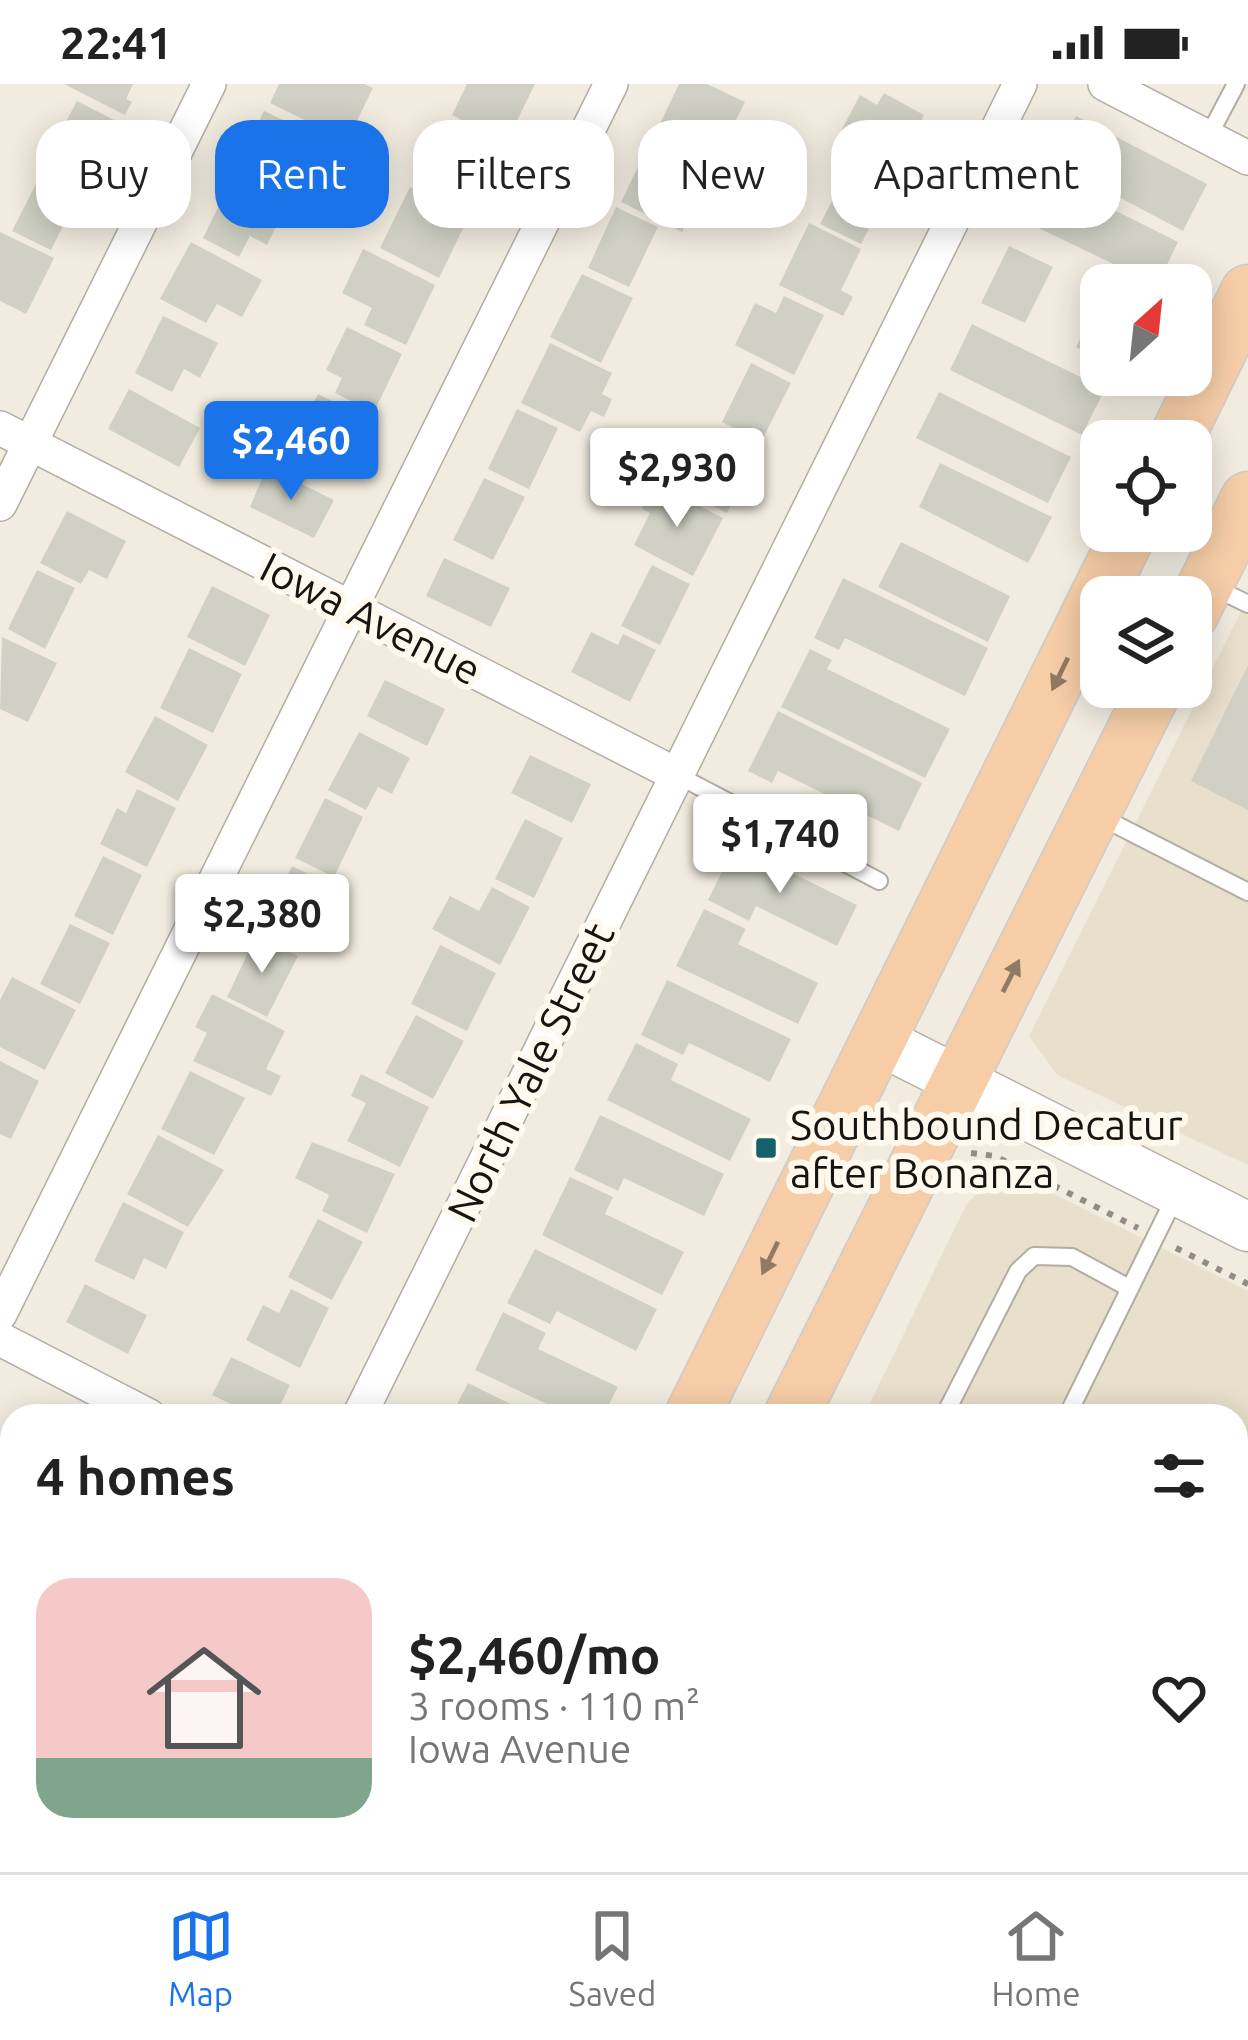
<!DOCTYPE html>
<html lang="en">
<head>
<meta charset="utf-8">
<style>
  body { margin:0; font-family:Ubuntu,sans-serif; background:#f2f2f2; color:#222; height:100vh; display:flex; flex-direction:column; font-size:45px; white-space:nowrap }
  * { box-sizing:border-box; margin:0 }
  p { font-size:39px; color:#767676 }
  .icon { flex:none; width:66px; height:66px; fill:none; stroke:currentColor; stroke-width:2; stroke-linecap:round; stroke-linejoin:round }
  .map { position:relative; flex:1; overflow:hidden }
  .side { position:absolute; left:0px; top:1320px; width:1248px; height:468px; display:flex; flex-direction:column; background:#fff; border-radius:36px 36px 0 0; box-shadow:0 6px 30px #0003 }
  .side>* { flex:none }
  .guide { position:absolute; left:36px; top:36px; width:1176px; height:108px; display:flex; gap:24px }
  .needle { width:78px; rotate:27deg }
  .buttons { position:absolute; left:1080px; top:180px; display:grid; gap:24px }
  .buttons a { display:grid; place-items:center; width:132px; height:132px; border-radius:24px; background:#fff; box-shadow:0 6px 30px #0003; font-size:60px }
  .price { position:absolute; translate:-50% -102px; padding:0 27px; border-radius:12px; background:#fff; color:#222; font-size:39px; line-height:78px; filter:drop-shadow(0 3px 6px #0008) }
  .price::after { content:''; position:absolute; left:50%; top:72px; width:36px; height:27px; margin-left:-18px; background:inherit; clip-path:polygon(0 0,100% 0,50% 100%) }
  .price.selected { background:#1a73e8; color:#fff }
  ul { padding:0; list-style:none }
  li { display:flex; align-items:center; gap:36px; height:300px; padding:0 36px }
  li span { display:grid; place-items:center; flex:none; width:336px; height:240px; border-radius:36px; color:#555 }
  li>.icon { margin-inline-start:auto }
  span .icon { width:144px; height:144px; fill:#fffc; stroke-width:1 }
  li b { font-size:51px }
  h2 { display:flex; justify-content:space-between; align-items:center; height:144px; padding:0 36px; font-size:51px }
  .tag { padding:0 42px; border-radius:36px; background:#fff; box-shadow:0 6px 30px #0003; font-size:42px; line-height:108px }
  .tag.selected { background:#1a73e8; color:#fff }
  .status { display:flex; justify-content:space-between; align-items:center; height:84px; padding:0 60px; background:#fff; direction:ltr }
  .status svg { height:33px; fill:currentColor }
  .menu { display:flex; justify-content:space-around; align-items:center; height:168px; border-top:3px solid #e0e0e0; background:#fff; font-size:33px; color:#767676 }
  .menu a { display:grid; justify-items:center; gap:6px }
  .menu .selected { color:#1a73e8 }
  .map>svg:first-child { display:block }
</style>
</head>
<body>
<div class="status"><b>22:41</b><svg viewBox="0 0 49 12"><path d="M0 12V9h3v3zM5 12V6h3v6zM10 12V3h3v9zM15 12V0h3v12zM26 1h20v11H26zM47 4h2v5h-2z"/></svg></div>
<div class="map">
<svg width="1248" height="1788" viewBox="0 0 1248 1788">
  <rect width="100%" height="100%" fill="#f2ece0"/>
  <path fill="#e8dfcc" d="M1248,513V1081L1057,991L1029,952Z
    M994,1095L1044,1105L1248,1207V1788H643L648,1776H1236V1332H864L967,1119Z"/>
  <path fill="#d0d1c4" d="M64,0H133L126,15L132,18L125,31Z
    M279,0H364L373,4L347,57L270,19Z
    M467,0H535L506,59L452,31Z
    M679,0H707L745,18L714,80L655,50Z
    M884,9L924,31L892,90L851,69L858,56L841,47L860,11L877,21Z
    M77,17L116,37L85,96L46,75Z
    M264,27L323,55L293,116L234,87Z
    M1076,32L1207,100L1183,147L1052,78Z
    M448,39L503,66L474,126L419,99Z
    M652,54L713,84L682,148L621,118Z
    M851,80L892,100L861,160L820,140Z
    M42,88L80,108L51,166L12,147Z
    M1046,92L1178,158L1157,201L1024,137Z
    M232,95L286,122L267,161L250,152L239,173L203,154Z
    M410,103L469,132L439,194L380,164Z
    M616,123L658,143L629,203L588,184Z
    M809,139L861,165L841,206L853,213L843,232L779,201Z
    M0,148L54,174L26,230L0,217Z
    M191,158L262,196L242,233L217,220L206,239L160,215Z
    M1009,162L1053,183L1025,239L981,219Z
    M363,165L435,201L406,261L364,241L372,224L342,209Z
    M582,190L633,214L601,279L550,253Z
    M784,212L824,231L794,291L735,261L755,219L776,229Z
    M1101,212V275L1076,263Z
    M163,232L218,259L200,294L184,285L172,308L135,289Z
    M972,240L1105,305L1082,351L950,286Z
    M347,243L402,270L374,328L335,309L342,294L326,286Z
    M550,259L612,289L602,310L612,315L604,333L591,327L580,348L521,319Z
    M751,279L791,299L761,358L722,338Z
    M129,305L200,344L179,383L108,345Z
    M939,308L1071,373L1048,419L916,354Z
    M318,310L370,336L340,395L288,369Z
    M517,325L558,344L529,405L488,385Z
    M716,350L757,370L727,429L686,408Z
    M940,379L1052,433L1028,479L919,423Z
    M267,383L334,416L314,454L250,423Z
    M484,394L525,413L493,476L453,456Z
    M655,399L723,434L693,492L634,461L650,429L642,425Z
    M67,427L126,457L107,495L89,486L81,500L40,479Z
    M901,458L1010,512L988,558L878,503Z
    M444,474L510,504L491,543L426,512Z
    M652,481L690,500L660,561L621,542Z
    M37,486L75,504L45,565L8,545Z
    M843,494L988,564L965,612L845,554L839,566L814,554Z
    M212,502L270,531L245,582L187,553Z
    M591,548L618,561L623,550L656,566L630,618L571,588Z
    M2,553L57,579L28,638L0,625Z
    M189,564L242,590L213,649L160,624Z
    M810,565L832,576L827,585L950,645L925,694L781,623Z
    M1248,581V726L1191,697Z
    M385,596L445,625L427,662L367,632Z
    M778,627L922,699L899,747L778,687L772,699L748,687Z
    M155,632L208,661L178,717L125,688Z
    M359,648L410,674L392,710L378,703L366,726L328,706Z
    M530,671L591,700L572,739L511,709Z
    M137,705L176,724L147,783L100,760L117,724L126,729Z
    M325,714L363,733L334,793L295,774Z
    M525,735L563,754L534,814L495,795Z
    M735,761L857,821L837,862L756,822L749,837L708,816Z
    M103,772L142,791L113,851L74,832Z
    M292,782L337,804L308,864L263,842Z
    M492,803L530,823L500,881L432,845L450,812L479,827Z
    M704,825L746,845L738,860L818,899L798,940L676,882Z
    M70,840L110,859L80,920L40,900Z
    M256,852L298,872L267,933L227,913Z
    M440,861L496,889L467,947L411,920Z
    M12,893L76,926L45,986L0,963V916Z
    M667,896L791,955L770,998L689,959L683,971L641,951Z
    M212,910L285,947L266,985L281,992L271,1012L193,977L207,949L195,943Z
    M416,931L464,957L433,1015L385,989Z
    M636,959L678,980L671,996L751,1035L730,1077L607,1016Z
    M0,977L39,997L11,1055L0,1050Z
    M190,987L245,1014L214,1071L161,1045Z
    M361,990L429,1023L400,1083L347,1057L366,1019L351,1012Z
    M600,1031L724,1090L704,1132L624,1094L618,1107L574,1086Z
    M158,1051L224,1086L188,1143L127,1110Z
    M312,1058L395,1090L367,1149L322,1127L329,1111L295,1094Z
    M570,1093L613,1113L605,1130L684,1168L662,1211L542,1151Z
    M123,1118L184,1148L166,1185L144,1174L134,1196L94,1177Z
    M318,1135L363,1158L332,1216L288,1193Z
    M535,1165L657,1225L636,1267L557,1227L550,1240L507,1219Z
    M85,1200L147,1231L128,1270L66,1238Z
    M291,1205L329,1224L300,1284L246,1256L263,1221L279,1229Z
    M503,1228L546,1249L538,1265L618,1303L603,1332H572L475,1286Z
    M231,1273L290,1301L275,1332H256L212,1311Z
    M468,1299L535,1332H451Z
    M0,1375L12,1381V1441L7,1452L0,1449Z
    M12,1729V1776H56L50,1788L0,1787V1753Z
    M283,1776H351L375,1788H277Z
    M773,1776H1045L1039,1788H767Z"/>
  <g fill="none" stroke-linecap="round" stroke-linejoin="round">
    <defs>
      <path id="lane" d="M1208,53L1236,0
        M1211,502L1248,520
        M677,691L879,797
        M1099,732L1248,808
        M944,1332L1018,1187L1034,1172L1072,1173L1129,1204
        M1067,1332L1177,1109
        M1236,1669L1248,1675"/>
      <path id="street" d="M1105,0L1248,74
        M0,344L677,691
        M0,420L209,0
        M0,1230L611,0
        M0,1255L149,1332
        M359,1332L1020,0
        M133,1788L139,1776"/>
      <path id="secondary" d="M878,956L1248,1143"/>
      <path id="primary" d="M1175,357L1248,208
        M1191,530L1248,415
        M692,1332L1130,447
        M791,1332L1156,603
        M468,1788L474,1776
        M574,1788L579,1776"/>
    </defs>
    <use href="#lane" stroke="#b2ada1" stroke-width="20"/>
    <use href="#street" stroke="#b2ada1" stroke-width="36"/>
    <use href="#secondary" stroke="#b2ada1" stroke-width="51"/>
    <use href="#primary" stroke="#cccbca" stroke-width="57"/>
    <path stroke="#918d84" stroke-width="6" stroke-dasharray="6 9" stroke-linecap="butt" d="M971,1069L995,1072L1138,1144
      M1176,1164L1248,1200"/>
    <use href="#lane" stroke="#fff" stroke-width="16"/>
    <use href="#street" stroke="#fff" stroke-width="33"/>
    <use href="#secondary" stroke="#fff" stroke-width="48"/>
    <use href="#primary" stroke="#f6cda7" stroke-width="54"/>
  </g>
  <defs><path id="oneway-solid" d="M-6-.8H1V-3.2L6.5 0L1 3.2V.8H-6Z" transform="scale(3)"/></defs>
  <g fill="#917a63">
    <use href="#oneway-solid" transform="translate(1060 590) rotate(116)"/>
    <use href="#oneway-solid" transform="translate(1011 892) rotate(-63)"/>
    <use href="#oneway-solid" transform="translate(770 1174) rotate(116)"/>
  </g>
  <rect fill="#13616a" stroke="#fff9ed" stroke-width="4.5" x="754" y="1052" width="24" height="24" rx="6"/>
  <g text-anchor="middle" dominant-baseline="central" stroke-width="12" stroke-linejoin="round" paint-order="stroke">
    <g font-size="42" fill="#161410" stroke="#fff9ed">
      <text transform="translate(371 534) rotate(27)">Iowa Avenue</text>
      <text transform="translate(530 988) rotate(-64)">North Yale Street</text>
    </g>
    <g font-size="42" fill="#161410" stroke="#fff9ed" text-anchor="start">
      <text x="790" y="1040">Southbound Decatur<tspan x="790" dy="48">after Bonanza</tspan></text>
    </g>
  </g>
</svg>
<div class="buttons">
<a><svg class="needle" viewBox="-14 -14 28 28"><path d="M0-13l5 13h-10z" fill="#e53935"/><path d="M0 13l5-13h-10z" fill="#767676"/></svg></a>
<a><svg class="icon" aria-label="locate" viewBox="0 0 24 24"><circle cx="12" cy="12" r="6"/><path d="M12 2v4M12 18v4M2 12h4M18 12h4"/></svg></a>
<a><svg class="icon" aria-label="layers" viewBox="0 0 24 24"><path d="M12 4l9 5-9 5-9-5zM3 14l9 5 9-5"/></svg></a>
</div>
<b class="price selected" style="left:291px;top:419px">$2,460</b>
<b class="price" style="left:677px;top:446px">$2,930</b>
<b class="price" style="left:780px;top:812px">$1,740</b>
<b class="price" style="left:262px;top:892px">$2,380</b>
<div class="guide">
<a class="tag">Buy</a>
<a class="tag selected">Rent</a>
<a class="tag">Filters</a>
<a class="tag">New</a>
<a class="tag">Apartment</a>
</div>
<section class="side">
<h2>4 homes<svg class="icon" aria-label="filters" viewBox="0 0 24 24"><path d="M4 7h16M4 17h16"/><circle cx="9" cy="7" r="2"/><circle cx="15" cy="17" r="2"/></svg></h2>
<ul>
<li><span style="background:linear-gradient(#f6c9c9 75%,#7fa58c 0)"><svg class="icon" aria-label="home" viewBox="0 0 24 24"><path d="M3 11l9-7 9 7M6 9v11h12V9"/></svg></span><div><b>$2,460/mo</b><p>3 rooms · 110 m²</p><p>Iowa Avenue</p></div><svg class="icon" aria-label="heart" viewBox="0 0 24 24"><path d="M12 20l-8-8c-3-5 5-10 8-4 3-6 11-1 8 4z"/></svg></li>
</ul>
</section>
</div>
<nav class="menu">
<a class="selected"><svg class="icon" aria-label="map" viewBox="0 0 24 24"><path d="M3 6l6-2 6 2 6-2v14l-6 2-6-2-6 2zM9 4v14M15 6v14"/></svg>Map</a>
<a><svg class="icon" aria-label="saved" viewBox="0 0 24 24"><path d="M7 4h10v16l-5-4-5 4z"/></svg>Saved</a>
<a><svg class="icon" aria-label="home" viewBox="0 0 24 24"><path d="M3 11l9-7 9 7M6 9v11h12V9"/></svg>Home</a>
</nav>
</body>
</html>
